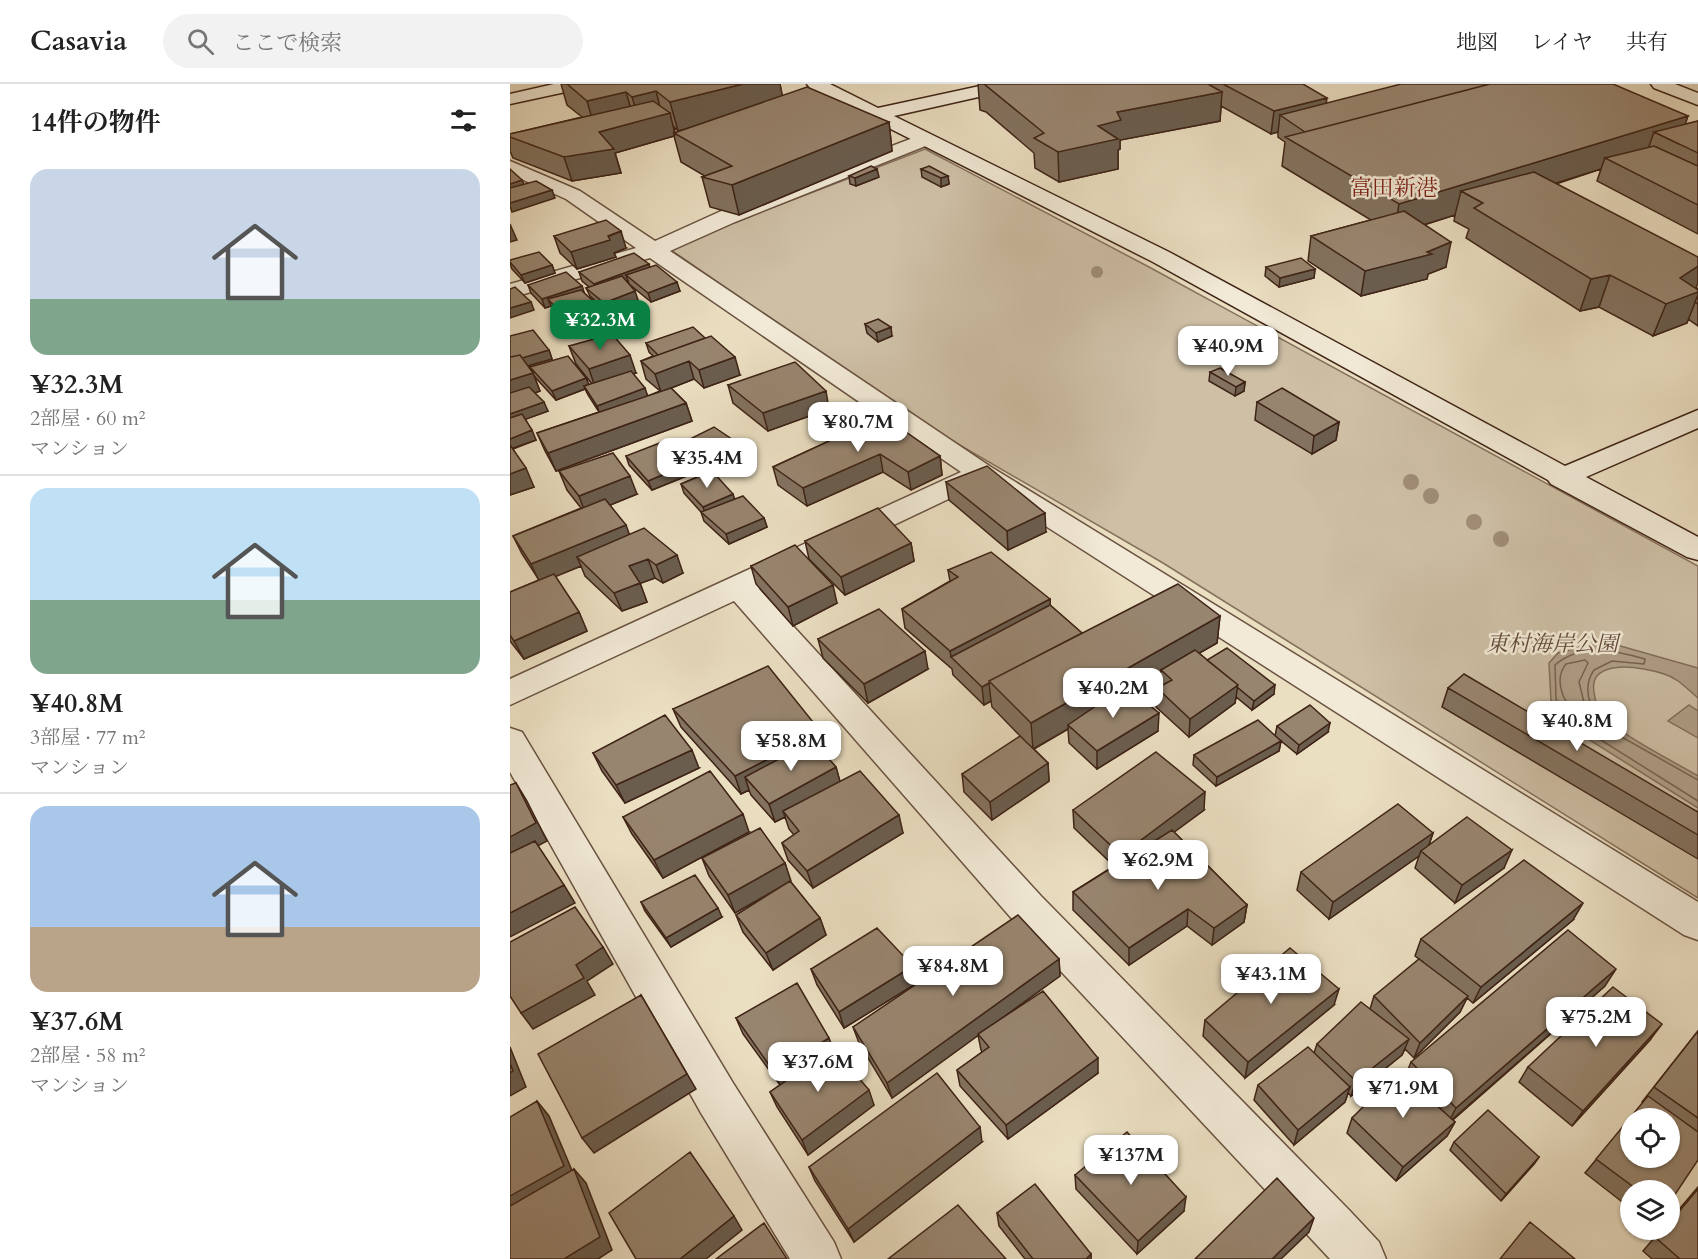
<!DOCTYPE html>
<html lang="ja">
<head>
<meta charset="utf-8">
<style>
  body { margin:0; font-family:Cardo,"Noto Serif JP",serif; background:#f2f2f2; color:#222; height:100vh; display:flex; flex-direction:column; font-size:22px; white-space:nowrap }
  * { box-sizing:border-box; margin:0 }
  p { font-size:20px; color:#767676 }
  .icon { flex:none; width:33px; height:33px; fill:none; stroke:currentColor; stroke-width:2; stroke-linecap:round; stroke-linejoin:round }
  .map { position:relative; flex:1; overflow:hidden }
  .sheet { display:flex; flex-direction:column; background:#fff; width:510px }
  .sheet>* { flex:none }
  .controls { position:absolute; left:1110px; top:1024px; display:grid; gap:12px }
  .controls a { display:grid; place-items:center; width:60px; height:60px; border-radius:50%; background:#fff; box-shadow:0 2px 4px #0004; font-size:30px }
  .price { position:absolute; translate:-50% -51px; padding:0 14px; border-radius:12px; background:#fff; color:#222; font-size:20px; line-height:39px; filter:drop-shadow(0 2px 3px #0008) }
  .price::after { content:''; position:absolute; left:50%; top:36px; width:18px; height:14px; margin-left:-9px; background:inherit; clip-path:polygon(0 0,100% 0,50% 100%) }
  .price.current { background:#0b8043; color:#fff }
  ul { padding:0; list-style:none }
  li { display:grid; align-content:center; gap:12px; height:318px; padding:0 30px }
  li+li { border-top:2px solid #e0e0e0 }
  li span { display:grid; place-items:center; height:186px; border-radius:18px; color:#555 }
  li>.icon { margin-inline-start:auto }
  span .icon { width:108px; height:108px; fill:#fffc; stroke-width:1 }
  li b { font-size:26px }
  h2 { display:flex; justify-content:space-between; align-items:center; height:72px; padding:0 30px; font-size:26px }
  header { display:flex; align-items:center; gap:36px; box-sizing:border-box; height:84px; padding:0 30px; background:#fff; border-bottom:2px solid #e0e0e0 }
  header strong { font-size:28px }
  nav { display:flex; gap:33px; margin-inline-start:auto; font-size:21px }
  .search { width:420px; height:54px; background:#f2f2f2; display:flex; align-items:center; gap:15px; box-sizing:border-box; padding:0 21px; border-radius:33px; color:#767676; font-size:22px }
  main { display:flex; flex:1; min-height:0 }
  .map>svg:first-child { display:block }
</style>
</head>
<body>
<header>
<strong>Casavia</strong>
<div class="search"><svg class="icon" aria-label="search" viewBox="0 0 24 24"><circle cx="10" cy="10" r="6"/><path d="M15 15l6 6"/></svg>ここで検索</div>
<nav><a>地図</a><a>レイヤ</a><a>共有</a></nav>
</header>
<main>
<section class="sheet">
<h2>14件の物件<svg class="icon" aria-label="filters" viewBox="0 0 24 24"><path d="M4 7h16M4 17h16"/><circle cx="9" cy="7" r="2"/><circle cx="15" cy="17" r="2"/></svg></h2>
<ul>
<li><span style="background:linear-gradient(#c9d6e8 70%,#7fa58c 0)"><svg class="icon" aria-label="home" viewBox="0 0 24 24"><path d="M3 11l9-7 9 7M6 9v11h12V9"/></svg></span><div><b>¥32.3M</b><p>2部屋 · 60 m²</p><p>マンション</p></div></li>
<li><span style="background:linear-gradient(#bfe0f5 60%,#7fa58c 0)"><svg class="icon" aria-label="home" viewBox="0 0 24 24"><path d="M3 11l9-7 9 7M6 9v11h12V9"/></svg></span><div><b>¥40.8M</b><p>3部屋 · 77 m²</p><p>マンション</p></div></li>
<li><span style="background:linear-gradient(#a9c7e8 65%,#b9a48a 0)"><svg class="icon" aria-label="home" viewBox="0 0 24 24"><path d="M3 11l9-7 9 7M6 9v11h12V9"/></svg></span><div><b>¥37.6M</b><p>2部屋 · 58 m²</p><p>マンション</p></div></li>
</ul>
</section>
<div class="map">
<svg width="1188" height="1175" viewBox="0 0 1188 1175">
  <rect width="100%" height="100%" fill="#ebdfc2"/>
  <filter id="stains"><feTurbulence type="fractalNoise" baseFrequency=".00333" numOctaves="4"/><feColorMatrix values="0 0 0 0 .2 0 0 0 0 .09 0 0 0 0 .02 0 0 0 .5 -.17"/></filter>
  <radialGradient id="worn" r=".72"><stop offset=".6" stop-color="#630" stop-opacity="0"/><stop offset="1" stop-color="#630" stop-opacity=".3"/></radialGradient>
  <path fill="#cebfa5" stroke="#86715e" stroke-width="1.5" d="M415,65L639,183L1188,482V814L653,479L429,349L158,164Z"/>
  <path fill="#b09f88" stroke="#826d5a" stroke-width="1.5" d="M1078,561H1107L1188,584V614C1177,605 1168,594 1154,590C1134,583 1078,573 1084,608C1085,613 1086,621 1088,626C1100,646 1165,678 1188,692V724L1051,638L1041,617L1039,579L1048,569Z
    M1179,621L1188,627V654L1158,637Z"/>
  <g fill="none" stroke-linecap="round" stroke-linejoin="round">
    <path stroke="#77614f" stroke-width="1.5" d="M1075,576L1078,579L1069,598L1078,635L1075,639C1058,629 1041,598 1056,580Z
      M1188,696L1101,647C1082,633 1070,606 1084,586L1102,577L1134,580L1135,575C1105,566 1071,559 1045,581L1046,615L1056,634L1188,717"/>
    <defs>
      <path id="street" d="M416,49L426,55L423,59L225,138L160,167L481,383L1188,818V856L1174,851L470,400L249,505L531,812L840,1127L869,1158L876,1175H820L503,836L224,517L0,621V595L451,388L140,174L0,214V200L126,164L56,115L0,90V77L70,107L145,157L209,128Z
        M0,644L12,648L223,999L324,1158L331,1175H280L191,1029L0,688Z"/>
      <path id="secondary" d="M44,0H77L74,4L0,20V10Z
        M297,0H320L368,24L479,0H513L504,5L384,32L659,168L1055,382L1188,326V344L1076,393L1188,453V476L1177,473L1041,400L1038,396L643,178L300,4Z
        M1141,0H1165L1188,9V21L1144,4Z"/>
    </defs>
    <use href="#street" stroke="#695241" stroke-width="3"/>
    <use href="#secondary" stroke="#3e2316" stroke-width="3"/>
    <use href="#street" fill="#f2ead7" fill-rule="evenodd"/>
    <use href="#secondary" fill="#f2ead7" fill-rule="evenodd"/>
  </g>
  <g fill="#a08d77">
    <circle cx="587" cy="188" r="6"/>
    <circle cx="901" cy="398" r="8"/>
    <circle cx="921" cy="412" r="8"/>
    <circle cx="964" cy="438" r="8"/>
    <circle cx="991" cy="455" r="8"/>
  </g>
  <path fill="#83725f" stroke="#3e2316" stroke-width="1.5" fill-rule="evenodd" d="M51,0H270L272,12L379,38L382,67L229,131L200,123L192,93L195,92L171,78L164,52L105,69L111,89L62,97L3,74L0,67V50L72,33L57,21ZM164,43L168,47L178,44L165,49Z
    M468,0H793L816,19L1176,40L1188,37V150L1087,97L1091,85L1046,100L1186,205L1188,204V242L1178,235L1177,239L1143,252L1089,223L1070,227L956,154L959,145L944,137L945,131L914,141L936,183L918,190L917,195L851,212L798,177L801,152L861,136L772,82L775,58L768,53V48L761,50L711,22L710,37L610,56V65L608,66V85L549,98L525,84L524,69L476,28L470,26Z
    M411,85L438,92L439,100L431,103L412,93Z
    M339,92L369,93L346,102L340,100Z
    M44,152L116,164L104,169L106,173L67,185L50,169Z
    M0,176L42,181L45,189L15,199L2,185L0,180Z
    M140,183L170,207L141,218L119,200L118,197L116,198L128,216L97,228L80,212L76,204L79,203L72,197L69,188Z
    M756,183L805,185L804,194L769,203L755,192Z
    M18,201L72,202L74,209L92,225L95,234L60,245L42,224L41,222L35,224L21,209Z
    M355,240L382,252L368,258L357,249Z
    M0,252L39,266L42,275L18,282L23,288L20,283L76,294L79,301L82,300L66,280L59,262L126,289L123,290L138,312L150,307L136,295L131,277L143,272L139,268L136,259L230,291L194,304L184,295L161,304L176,319L182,337L46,387L35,367L27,349L89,328L78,311L75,305L46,316L24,292L30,307L25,309L38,327L15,335L26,356L3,365L24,403L0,411Z
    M700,288L735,298L734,307L725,312L699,297Z
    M218,301L319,325L258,347L223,319Z
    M747,318L829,338L826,356L802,370L745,336Z
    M373,332L430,372L432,391L401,406L373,388L297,422L268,401L263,383Z
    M164,363L235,371L202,388L225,415L254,434L257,443L219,460L194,437L191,428L174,409L171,400L199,388L195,385L184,389L176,381L179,391L142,406L119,381L116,372L166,370Z
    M49,387L127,410L100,421L119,451L173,489L153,499L145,494L130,499L137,518L112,527L75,492L71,482L45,492L69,528L77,547L14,575L0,557V508L29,496L12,470L3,452L71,424L57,406Z
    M436,398L536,448L498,466L439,416Z
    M295,457L401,459L404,477L335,511L299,475Z
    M241,482L327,519L283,542L246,500Z
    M438,486L540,515V521L572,549L710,532L707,559L689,569L697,576L764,610L742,626L726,613L725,619L679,653L646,623L647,604L650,603V592L623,608L648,647L587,685L559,659L558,645L524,665L538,679L539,697L482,736L454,708L452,690L513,655L482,623L481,617L474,621L443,591L442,585L395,544L392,525L440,497Z
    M308,555L418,585L358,619L313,574Z
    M938,604L1188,728V775L932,623Z
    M163,625L311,648L316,666L312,668L326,683L330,698L393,749L303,804L278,776L272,759L284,751L279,745L275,733L265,738L241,711L239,706L231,710L171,643Z
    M767,642L818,648L787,670L765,652Z
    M771,657L769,667L706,702L683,681L684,671Z
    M83,669L189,684L115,719L92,687Z
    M563,726H694L664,748L737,821L734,838L702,861L677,842L619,881L563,826V808L604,782L564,744Z
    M113,733L239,748L153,794L122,750Z
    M923,749L919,761L994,784L945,819L905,784L909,772L819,835L787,806L791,788Z
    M192,774L275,779L280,797L310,834L316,851L263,886L233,848L226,831L276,800L225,829L199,792Z
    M131,818L212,833L161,863L135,827Z
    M1063,836L963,919L957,914L950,928L904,974L895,965L892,971L841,1012L838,1009L835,1018L784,1061L744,1016L748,1001L804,969L807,960L860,925L864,912L913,878L905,872L911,855Z
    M549,875L550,892L493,933L588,989L498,1055L450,1002L447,986L472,968L471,966L468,951L382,1014L349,959L343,943Z
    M301,885L407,899L334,944L307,901Z
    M1095,902L943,1036L945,1038L937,1052L886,1097L837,1049L842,1034L895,993L901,978Z
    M824,921L735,994L693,952L695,936Z
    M226,934L323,964L364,1021L298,1071L267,1023L260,1008L270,1001L233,950Z
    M1188,947V1076L1160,1107H1120V1124L1075,1089L1133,1019L1132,1018Z
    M1140,956L1062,1042L1009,998L1018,983Z
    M472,1058L344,1158L305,1097L299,1083Z
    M944,1058L1029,1073L1024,1080L991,1117L940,1066Z
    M565,1091L674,1127L627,1170L566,1105Z
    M1188,1103V1175H1142L1133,1167L1151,1146H1160V1136Z
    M487,1129L581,1170V1175H515L489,1142Z"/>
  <path fill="#6a5d4e" stroke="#3e2316" stroke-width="1.5" d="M233,0H270L274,19L168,47L160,18Z
    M146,7L152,31L160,29L165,50L164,49V52L105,69L111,89L62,97L54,73L89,48L129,37L122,13Z
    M116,8L124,36L85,45L77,17Z
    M712,8L710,37L610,56V65L608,66V85L549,98L548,68L588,42L607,28Z
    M817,14L814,36L770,31L768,48L761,50L764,27Z
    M1178,32L1169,60L1144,48L1136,71L1095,74L1091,85L973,122V119L951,107L945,131L884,150L889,120Z
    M379,38L382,67L229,131L222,101Z
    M367,85L369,93L346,102L345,94Z
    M438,92L439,100L431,103V94Z
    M12,96L16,105L0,109V100Z
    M42,106L45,114L2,128L0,122V119Z
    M0,140L7,156L0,158Z
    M111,147L116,164L104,169L106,173L67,185L61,168Z
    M941,158L936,183L918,190L917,195L851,212L855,187L917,168Z
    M139,180L141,188L116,191L118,197L87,208L84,200Z
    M42,181L45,189L15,199L11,191Z
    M1188,182V199L1184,209L1188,208V211L1177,239L1143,252L1156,220L1170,194Z
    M805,185L804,194L769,203L770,194Z
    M1100,191L1089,223L1070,227L1081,195Z
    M167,198L170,207L141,218L138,209Z
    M72,202L75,211L38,215L41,222L35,224L32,215Z
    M125,207L128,216L97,228L94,219Z
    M21,218L24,226L0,234V224Z
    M92,225L95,234L60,245L57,236Z
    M381,243L382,252L368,258L366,249Z
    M39,266L42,275L7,285L3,276Z
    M120,271L126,289L85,303L79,285Z
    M225,273L230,291L194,304L189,286Z
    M179,277L184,295L151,308L145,290Z
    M23,289L30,307L0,317V296Z
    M76,294L80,304L74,302L75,305L46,316L42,307Z
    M735,298L734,307L725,312L726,303Z
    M135,304L138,313L90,331L87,322Z
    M316,307L319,325L258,347L253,329Z
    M34,318L38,327L0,341V330Z
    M176,319L182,337L46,387L38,369Z
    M829,338L826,356L802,370L804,352Z
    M22,346L26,356L0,365V355Z
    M232,362L235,371L200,389L197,380Z
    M370,370L373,388L297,422L293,404Z
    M430,372L432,391L401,406L398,388Z
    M193,375L195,385L184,389L181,380Z
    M176,381L179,391L142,406L138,397Z
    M16,384L24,403L0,411V390Z
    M120,392L127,410L76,431L69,412Z
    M223,410L226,419L196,432L193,423Z
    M535,429L536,448L498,466L497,447Z
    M254,434L257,443L219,460L216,450Z
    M116,441L123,460L67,473L71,482L30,499L21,480Z
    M401,459L404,477L335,511L331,493Z
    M167,471L173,489L153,499L146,481Z
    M138,475L145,494L126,501L119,482Z
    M130,499L137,518L112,527L104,509Z
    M323,501L327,519L283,542L278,523Z
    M540,515L541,534L441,573L440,567Z
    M69,528L77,547L14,575L4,557Z
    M710,532L707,559L655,589L651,586L650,592L561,644L558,641V645L523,665L521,639Z
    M415,567L418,585L358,619L354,600Z
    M479,599L481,617L474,621L472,603Z
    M728,601L725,619L679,653L680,635Z
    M765,601L764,610L742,626L744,617Z
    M649,629L648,647L587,685V667Z
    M820,639L818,648L787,670L789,661Z
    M311,648L316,666L244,703L235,693L239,706L231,710L225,692Z
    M771,657L769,667L706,702L707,693Z
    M182,666L189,684L115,719L106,701Z
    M538,679L539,697L482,736L480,718Z
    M326,683L331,701L273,727L275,733L265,738L259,720Z
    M6,699L17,717L37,757L0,777V753Z
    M695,708L694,726L610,788L611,771Z
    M233,730L239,748L153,794L144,776Z
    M389,731L393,749L303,804L297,787Z
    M923,749L917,766L911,767L909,772L819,835L823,818Z
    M1002,766L994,784L945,819L952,801Z
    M275,779L281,797L225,829L218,811Z
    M54,801L65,819L0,853V829Z
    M1073,819L1063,836L963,919L971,903Z
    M737,821L734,838L702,861L704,844Z
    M208,824L212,833L161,863L156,854Z
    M678,825L677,842L619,881V864Z
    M310,834L316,851L263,886L256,869Z
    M93,863L103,880L77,897L85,911L23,945L11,929L66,881Z
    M549,875L550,892L382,1014L377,999Z
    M403,882L407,899L334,944L329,928Z
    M1106,885L1095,902L938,1039L946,1024Z
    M829,905L824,921L735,994L738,978Z
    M131,911L186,1005L84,1069L72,1054Z
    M958,912L950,928L904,974L910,959Z
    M1152,940L1140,956L1062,1042L1073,1027Z
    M319,954L325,970L271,1003L264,988Z
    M899,955L892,971L841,1012L846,997Z
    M0,963L16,1003L0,1012Z
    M588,974V989L498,1055L496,1041Z
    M840,1003L835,1018L784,1061L788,1046Z
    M359,1006L364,1021L298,1071L292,1056Z
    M27,1017L39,1032L66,1096L0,1134V1112Z
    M945,1038L937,1052L886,1097L893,1083Z
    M470,1043L472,1058L344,1158L338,1145Z
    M1029,1073L1024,1080L991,1117L996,1110Z
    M64,1085L76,1099L102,1166L88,1175H54Z
    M676,1113L674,1127L627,1170L628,1157Z
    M224,1132L232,1146L196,1175H170Z
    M804,1134L799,1148L771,1175H762Z
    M581,1170V1175H576Z"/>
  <path fill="#98856f" stroke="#3e2316" stroke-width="1.5" fill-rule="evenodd" d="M57,0H233L160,18L146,7L122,13L116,8L77,17Z
    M474,0H698L712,8L607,28L611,36L588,42L608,55L548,68L524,54L534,49Z
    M713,0H793L817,14L764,27Z
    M891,0H980L795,48L770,31Z
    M980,0H1103L1178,32L889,120L775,53Z
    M297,3L379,38L222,101L192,93L222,82L164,49Z
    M143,17L160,29L89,48L104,65L54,73L0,53V50Z
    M1188,37V69L1144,48Z
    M1144,62L1188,82V121L1095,74Z
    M361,82L367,85L345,94L339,92Z
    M419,82L438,92L431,94L411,85Z
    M0,85L12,96L0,100Z
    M1024,88L1188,173V182L1170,194L1188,206V208L1156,220L1100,191L1081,195L964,124L973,119L951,107Z
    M26,97L42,106L0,119V104Z
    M894,127L941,158L917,168L922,170L855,187L801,152Z
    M96,136L111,147L98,152L100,156L61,168L44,152Z
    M29,168L42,181L11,191L0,178V176Z
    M124,169L139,180L84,200L69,188Z
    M791,174L805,185L770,194L756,183Z
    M146,181L167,198L138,209L116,191Z
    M56,188L72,202L32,215L18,201Z
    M112,192L125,207L94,219L76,204Z
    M5,203L21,218L0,224V205Z
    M71,206L92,225L57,236L38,215Z
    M1188,211V220L1185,218Z
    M368,235L381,243L366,249L355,240Z
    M183,243L195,254L148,271L136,259Z
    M23,246L39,266L12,274L10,271L1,273L0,272V252Z
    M102,250L120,271L79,285L59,262Z
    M201,252L225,273L189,286L179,277L145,290L131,277Z
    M10,271L23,289L0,296V273Z
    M58,272L76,294L42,307L20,283Z
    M285,278L316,307L253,329L218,301Z
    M710,284L735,298L726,303L700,288Z
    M121,287L135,304L87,322L74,302Z
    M19,303L34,318L0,330V309Z
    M161,304L176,319L38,369L27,349Z
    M772,304L829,338L804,352L747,318Z
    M12,330L22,346L0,355V334Z
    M373,332L430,372L398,388L370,370L293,404L263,383Z
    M204,343L232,362L197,380L193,375L181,380L164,363Z
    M155,357L176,381L138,397L116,372Z
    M0,361L16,384L0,390Z
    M103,369L120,392L69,412L49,387Z
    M477,382L535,429L497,447L436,398Z
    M202,387L223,410L193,423L171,400Z
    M233,412L254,434L216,450L191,428Z
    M95,415L116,441L21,480L3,452Z
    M368,424L401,459L331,493L295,457Z
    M134,444L167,471L146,481L138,475L119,482L130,499L104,509L67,473Z
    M285,461L323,501L278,523L241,482Z
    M481,468L540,515L440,567L392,525L448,493L438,486Z
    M44,490L69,528L4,557L0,551V508Z
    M668,500L710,532L521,639L479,597Z
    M540,521L572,549L479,597V599L472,603L441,573Z
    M369,525L415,567L354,600L308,555Z
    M717,564L765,601L744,617L727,603L728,601L697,576Z
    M685,566L728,601L680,635L647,604L662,596L651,586Z
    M258,582L311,648L225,692L163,625Z
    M954,590L1188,728V751L938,604Z
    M615,602L649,629L587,667L558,641Z
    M800,621L820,639L789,661L767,642Z
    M155,631L182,666L106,701L83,669Z
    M748,636L771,657L707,693L684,671Z
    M510,652L538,679L480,718L452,690Z
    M303,657L326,683L259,720L235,693Z
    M646,668L695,708L611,771L563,726Z
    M200,687L233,730L144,776L113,733Z
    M350,687L389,731L297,787L272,759L289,747L273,727Z
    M6,699L26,739L0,753V701Z
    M888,720L923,749L823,818L791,788Z
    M957,733L1002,766L952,801L911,767Z
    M250,744L275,779L218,811L192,774Z
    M662,746L737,821L704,844L678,825L619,864L563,808Z
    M25,757L54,801L0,829V769Z
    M1014,776L1073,819L971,903L911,855Z
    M185,791L208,824L156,854L131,818Z
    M280,797L310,834L256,869L226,831Z
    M65,823L93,863L66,881L74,894L11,929L0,912V858Z
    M508,831L549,875L377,999L343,943Z
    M367,844L403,882L329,928L301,885Z
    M1058,846L1106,885L946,1024L901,978Z
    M780,864L829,905L738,978L695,936Z
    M909,875L958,912L910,959L864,912Z
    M287,899L319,954L264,988L226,934Z
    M1103,903L1152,940L1073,1027L1018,983Z
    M533,907L588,974L496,1041L447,986L479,963L468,950Z
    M131,911L177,990L72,1054L28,970Z
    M851,918L899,955L846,997L807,960Z
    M1188,947V1034L1144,1003Z
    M798,963L840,1003L788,1046L748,1001Z
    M323,964L359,1006L292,1056L260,1008Z
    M0,979L3,987L0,989Z
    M889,987L945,1038L893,1083L842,1034Z
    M427,989L470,1043L338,1145L299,1083Z
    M1138,1012L1188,1048V1076L1160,1118V1107H1129L1086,1075ZM1120,1035H1160V1074H1120Z
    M27,1017L54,1082L0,1112V1033Z
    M978,1026L1029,1073L996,1110L944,1058Z
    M617,1048L676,1113L628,1157L565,1091Z
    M180,1068L224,1132L170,1175H126L99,1129Z
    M64,1085L90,1153L54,1175H0V1122Z
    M767,1094L804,1134L762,1175H685Z
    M525,1100L581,1170L576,1175H523L487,1129Z
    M1188,1105V1175H1170L1146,1154L1153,1146H1160V1138Z
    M448,1121L496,1175H378Z
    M1020,1138L1065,1175H990Z
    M254,1139L277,1175H206Z"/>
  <g text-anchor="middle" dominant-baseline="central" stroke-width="5" stroke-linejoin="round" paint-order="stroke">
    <g font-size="22" fill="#7a1f14" stroke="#f2ead7">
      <text x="884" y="104">富田新港</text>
    </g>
    <g font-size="22" font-style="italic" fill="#624a3a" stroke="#f2ead7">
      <text x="1042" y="560">東村海岸公園</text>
    </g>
  </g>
  <rect width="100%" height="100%" filter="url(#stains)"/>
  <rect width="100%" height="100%" fill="url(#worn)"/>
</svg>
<div class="controls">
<a><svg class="icon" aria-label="locate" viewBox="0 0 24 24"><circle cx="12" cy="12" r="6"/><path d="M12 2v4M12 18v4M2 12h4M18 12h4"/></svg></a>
<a><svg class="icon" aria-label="layers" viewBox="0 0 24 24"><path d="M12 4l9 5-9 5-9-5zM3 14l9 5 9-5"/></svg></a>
</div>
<b class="price current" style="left:90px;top:267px">¥32.3M</b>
<b class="price" style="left:718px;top:293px">¥40.9M</b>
<b class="price" style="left:348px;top:369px">¥80.7M</b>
<b class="price" style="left:197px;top:405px">¥35.4M</b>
<b class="price" style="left:603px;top:635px">¥40.2M</b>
<b class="price" style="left:1067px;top:668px">¥40.8M</b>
<b class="price" style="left:281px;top:688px">¥58.8M</b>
<b class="price" style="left:648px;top:807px">¥62.9M</b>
<b class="price" style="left:443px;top:913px">¥84.8M</b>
<b class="price" style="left:761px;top:921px">¥43.1M</b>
<b class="price" style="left:1086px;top:964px">¥75.2M</b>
<b class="price" style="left:308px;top:1009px">¥37.6M</b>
<b class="price" style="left:893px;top:1035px">¥71.9M</b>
<b class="price" style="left:621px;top:1102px">¥137M</b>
</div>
</main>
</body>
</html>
